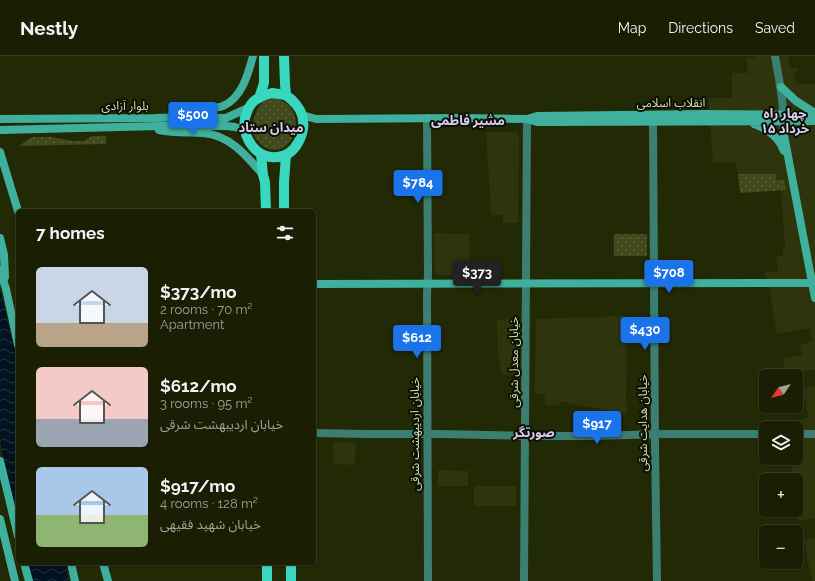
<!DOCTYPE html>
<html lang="en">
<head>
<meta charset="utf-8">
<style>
  body { margin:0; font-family:Raleway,"Noto Sans Arabic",sans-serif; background:#272c13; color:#f1f3f6; height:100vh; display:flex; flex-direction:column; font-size:15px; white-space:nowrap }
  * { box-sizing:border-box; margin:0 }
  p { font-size:13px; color:#9fa29a }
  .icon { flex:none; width:22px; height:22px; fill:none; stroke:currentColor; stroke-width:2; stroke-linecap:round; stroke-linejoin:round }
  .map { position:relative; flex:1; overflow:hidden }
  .sheet { position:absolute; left:16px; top:153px; width:300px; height:356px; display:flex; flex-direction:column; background:#1a1f04; border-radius:6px; box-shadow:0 1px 3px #0004,0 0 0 1px #383d26 }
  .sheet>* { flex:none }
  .needle { width:26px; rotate:235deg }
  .controls { position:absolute; left:759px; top:313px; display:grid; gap:8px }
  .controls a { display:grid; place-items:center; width:44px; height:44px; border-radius:6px; background:#1a1f04; box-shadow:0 1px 3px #0004,0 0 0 1px #383d26; font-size:20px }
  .price { position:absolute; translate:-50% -34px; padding:0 9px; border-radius:4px; background:#1a73e8; color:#fff; font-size:13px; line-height:26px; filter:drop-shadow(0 1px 2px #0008) }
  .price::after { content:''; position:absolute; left:50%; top:24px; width:12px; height:9px; margin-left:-6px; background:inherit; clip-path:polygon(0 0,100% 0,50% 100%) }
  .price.current { background:#222; color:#fff }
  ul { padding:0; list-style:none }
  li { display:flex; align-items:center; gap:12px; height:100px; padding:0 20px }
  li span { display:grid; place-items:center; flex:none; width:112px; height:80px; border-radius:6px; color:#555 }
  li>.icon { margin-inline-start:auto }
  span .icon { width:48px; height:48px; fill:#fffc; stroke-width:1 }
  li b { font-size:17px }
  h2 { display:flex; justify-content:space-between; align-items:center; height:48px; padding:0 20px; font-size:17px }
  header { display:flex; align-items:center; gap:24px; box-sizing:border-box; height:56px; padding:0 20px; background:#1a1f04; border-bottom:1px solid #383d26 }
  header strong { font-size:19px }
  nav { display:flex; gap:22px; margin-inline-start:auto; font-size:14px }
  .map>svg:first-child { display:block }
</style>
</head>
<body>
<header>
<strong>Nestly</strong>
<nav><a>Map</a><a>Directions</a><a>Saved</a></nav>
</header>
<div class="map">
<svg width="815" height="525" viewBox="0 0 815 525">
  <defs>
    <pattern id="grass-dots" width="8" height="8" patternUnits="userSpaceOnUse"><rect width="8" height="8" fill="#3f491b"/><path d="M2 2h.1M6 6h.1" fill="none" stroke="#5a633a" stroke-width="1.8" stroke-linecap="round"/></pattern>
    <pattern id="water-waves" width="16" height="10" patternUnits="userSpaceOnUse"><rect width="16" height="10" fill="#011320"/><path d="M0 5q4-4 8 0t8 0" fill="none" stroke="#25353e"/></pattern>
  </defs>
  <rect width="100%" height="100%" fill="#222905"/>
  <path fill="#2e350c" d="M756,0H788L790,12L797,11L798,15L794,16L796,28H815V313L786,319L783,303L802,299L800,289L812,286L810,272L777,278L770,237L765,220V216H778L776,201L783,200L782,193L785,192L781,135L786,134L776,124V118H738L736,107H713L708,42H732V17H748L746,3L755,1Z
    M486,76H516L519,79L518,167H503L502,159H491Z
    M434,177L470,178L469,219H438L435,217Z
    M627,260L626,340L627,358L618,357L560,345L559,349H545V338H535L536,263Z
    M516,263V273H518L517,319H503L498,300L497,264Z
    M815,329V462L798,465L796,452V447L798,446L796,432V424H794L790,402H796V372H787L786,366L809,362L803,332Z
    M334,386L356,387L355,409L333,408Z
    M438,414L468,415V430H438Z
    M474,430H516V450H474Z
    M815,482V525H812L804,484Z"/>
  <path fill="url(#grass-dots)" d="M272,42C312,47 296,105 266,92C262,90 258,86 255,82C250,70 254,53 264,45C266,44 269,43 272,42Z
    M92,80H106V88L19,90L30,82L35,81H51L73,85H84Z
    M738,118H776V124H784L786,134L740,137Z
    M614,178H647V200H614Z"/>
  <path fill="url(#water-waves)" d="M0,232L18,307V466L3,401L0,384Z
    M28,507H68L67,517L69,525H33Z"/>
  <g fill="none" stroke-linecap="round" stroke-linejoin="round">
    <path stroke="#3c7e71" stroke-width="8" d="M775,0C778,19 783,39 783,59
      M427,62L428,219L427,237L428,525
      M653,65L655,390L657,525
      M314,377L366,378H440L534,380H591L665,378H766
      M796,378H815
      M524,525L527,63"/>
    <path stroke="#3eb09d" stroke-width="8" d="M781,31L796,45L815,57
      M189,59C194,57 199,55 204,54C211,52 217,52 223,50C242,42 248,18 253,0
      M302,59L316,63L461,62L527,63L537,66L815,65
      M783,62V74L815,242
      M0,63L155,62L185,61L226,62L248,52
      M527,63L537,60L704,58L815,59
      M754,68C768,73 779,81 784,95
      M0,74L160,70H226L235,71L245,74
      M159,74C174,77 188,76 203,77C230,79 247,100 263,119
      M0,96L18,155
      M0,182L4,199L5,221
      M0,214L6,233L18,289
      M314,228L812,227
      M0,405L18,480
      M0,463L15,525
      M24,507L29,525
      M71,507L75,525
      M103,507L108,525"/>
    <path stroke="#39d7bf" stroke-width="10" d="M284,0L285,28L286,39
      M272,37C277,38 283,38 287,40C293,44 300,52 302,59C307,76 296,100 277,101C256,103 242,82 245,62C247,56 248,51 253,46C258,41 265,39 272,37Z
      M259,42L264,27V0
      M261,98L263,119L265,126L266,155
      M284,155V126L286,99
      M267,507V525
      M291,507V525"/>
  </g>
  <g text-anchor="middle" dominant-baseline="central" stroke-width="4" stroke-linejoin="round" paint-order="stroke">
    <g font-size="12" fill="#d1dbb9" stroke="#0c1100">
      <text x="671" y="47">انقلاب اسلامی</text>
      <text x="125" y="50">بلوار آزادی</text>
      <text transform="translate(514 306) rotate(-90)">خیابان معدل شرقی</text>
      <text transform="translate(643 367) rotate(-90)">خیابان هدایت شرقی</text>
      <text transform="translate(415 378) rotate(-90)">خیابان اردیبهشت شرقی</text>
    </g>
    <g font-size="13" font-weight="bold" fill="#d8caf5" stroke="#0c1100">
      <text x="785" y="57">چهار راه<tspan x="785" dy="15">۱۵ خرداد</tspan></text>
      <text x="468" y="64">مشیر فاطمی</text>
      <text x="271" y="71">میدان ستاد</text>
      <text x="534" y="376">صورتگر</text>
    </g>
  </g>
</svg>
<div class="controls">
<a><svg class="needle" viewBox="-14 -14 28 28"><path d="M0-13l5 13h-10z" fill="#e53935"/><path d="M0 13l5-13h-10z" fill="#9fa29a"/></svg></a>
<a><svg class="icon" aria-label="layers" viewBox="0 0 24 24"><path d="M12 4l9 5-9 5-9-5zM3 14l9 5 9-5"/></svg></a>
<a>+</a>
<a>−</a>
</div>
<b class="price" style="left:193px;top:80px">$500</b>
<b class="price" style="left:418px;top:148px">$784</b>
<b class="price current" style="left:477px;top:238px">$373</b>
<b class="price" style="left:669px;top:238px">$708</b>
<b class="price" style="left:645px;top:295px">$430</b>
<b class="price" style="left:417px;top:303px">$612</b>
<b class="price" style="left:597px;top:389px">$917</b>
<section class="sheet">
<h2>7 homes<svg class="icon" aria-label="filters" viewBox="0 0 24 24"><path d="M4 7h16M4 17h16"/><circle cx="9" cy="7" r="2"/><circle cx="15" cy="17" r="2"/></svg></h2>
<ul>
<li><span style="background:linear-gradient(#c9d6e8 70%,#b9a48a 0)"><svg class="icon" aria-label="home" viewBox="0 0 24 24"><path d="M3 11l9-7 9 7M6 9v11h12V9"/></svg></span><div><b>$373/mo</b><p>2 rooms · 70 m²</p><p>Apartment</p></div></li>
<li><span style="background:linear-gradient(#f6c9c9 65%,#9aa5b1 0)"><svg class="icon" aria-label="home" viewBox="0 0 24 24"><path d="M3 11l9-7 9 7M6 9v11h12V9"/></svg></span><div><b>$612/mo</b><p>3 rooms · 95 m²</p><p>خیابان اردیبهشت شرقی</p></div></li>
<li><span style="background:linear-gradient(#a9c7e8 60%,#8fb573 0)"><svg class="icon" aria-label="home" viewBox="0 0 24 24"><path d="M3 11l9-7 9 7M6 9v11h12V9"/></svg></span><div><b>$917/mo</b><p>4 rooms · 128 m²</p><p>خیابان شهید فقیهی</p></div></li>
</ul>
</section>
</div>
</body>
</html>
